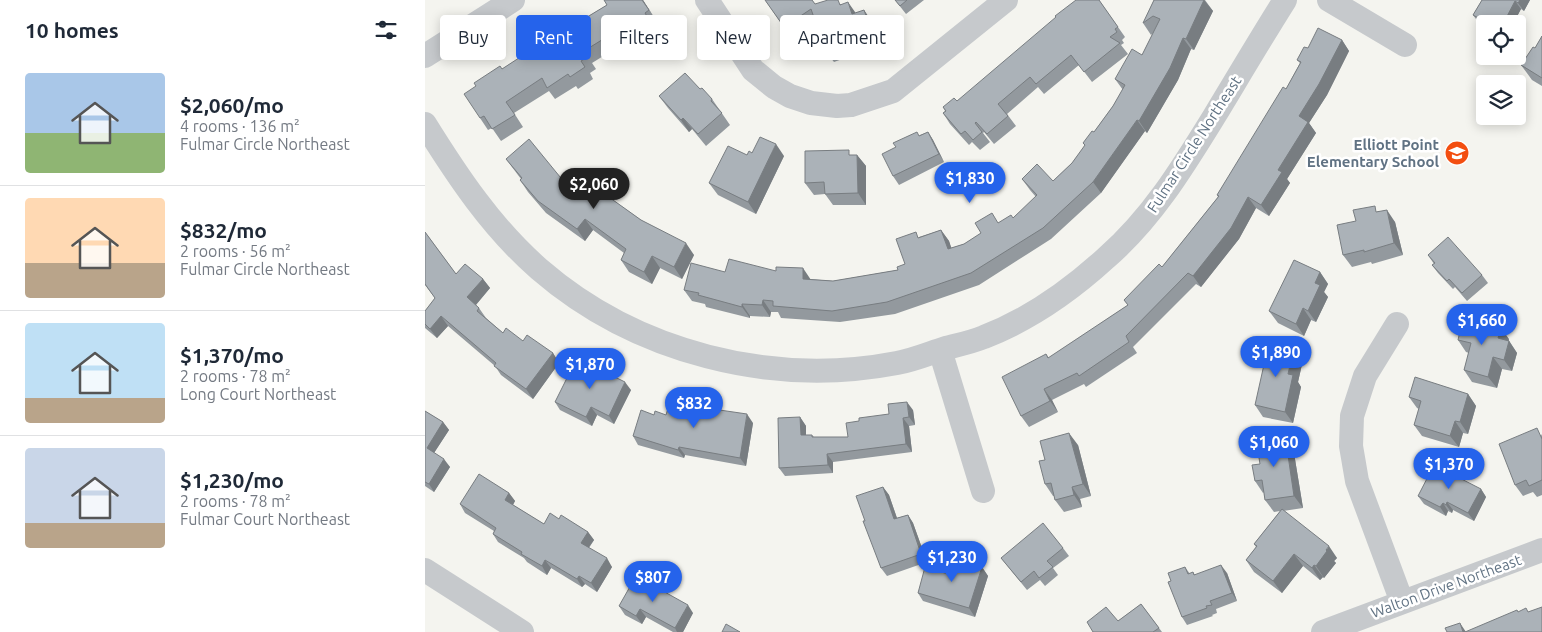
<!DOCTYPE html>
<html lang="en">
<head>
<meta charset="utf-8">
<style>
  body { margin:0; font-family:Ubuntu,sans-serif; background:#f6f6f7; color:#1f2937; height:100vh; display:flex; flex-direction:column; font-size:19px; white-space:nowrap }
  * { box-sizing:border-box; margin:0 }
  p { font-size:16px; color:#747a83 }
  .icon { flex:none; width:28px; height:28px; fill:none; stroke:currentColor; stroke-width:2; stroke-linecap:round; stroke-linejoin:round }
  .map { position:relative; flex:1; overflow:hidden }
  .side { display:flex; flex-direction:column; background:#fff; width:425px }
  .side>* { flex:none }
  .banner { position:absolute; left:15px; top:15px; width:475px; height:45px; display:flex; gap:10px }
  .controls { position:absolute; left:1051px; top:15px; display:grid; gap:10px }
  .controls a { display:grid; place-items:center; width:50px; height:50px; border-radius:5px; background:#fff; box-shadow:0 2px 12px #0003; font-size:25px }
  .price { position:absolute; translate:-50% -42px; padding:0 11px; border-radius:18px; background:#2563eb; color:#fff; font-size:16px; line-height:32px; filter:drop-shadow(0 1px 2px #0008) }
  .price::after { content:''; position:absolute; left:50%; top:30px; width:15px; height:11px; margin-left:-8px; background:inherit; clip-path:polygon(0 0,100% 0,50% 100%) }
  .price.active { background:#222; color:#fff }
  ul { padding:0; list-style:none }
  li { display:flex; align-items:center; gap:15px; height:125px; padding:0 25px }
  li+li { border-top:1px solid #e0e1e3 }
  li span { display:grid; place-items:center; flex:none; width:140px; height:100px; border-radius:5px; color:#555 }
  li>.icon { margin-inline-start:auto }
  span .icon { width:60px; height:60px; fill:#fffc; stroke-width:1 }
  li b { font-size:21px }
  h2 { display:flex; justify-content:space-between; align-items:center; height:60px; padding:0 25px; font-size:21px }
  .pill { padding:0 18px; border-radius:5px; background:#fff; box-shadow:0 2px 12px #0003; font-size:18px; line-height:45px }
  .pill.active { background:#2563eb; color:#fff }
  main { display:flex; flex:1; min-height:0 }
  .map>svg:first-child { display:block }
</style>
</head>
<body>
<main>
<section class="side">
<h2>10 homes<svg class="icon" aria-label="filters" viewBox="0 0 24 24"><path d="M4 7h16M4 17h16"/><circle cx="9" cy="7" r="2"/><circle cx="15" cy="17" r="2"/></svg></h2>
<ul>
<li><span style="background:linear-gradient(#a9c7e8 60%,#8fb573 0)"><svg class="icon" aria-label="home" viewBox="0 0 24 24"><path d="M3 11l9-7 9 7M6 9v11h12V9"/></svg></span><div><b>$2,060/mo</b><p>4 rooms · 136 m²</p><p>Fulmar Circle Northeast</p></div></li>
<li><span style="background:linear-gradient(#ffd9b3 65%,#b9a48a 0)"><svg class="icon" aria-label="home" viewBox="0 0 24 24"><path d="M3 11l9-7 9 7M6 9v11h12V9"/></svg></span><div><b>$832/mo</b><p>2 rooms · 56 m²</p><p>Fulmar Circle Northeast</p></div></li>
<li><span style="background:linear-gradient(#bfe0f5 75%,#b9a48a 0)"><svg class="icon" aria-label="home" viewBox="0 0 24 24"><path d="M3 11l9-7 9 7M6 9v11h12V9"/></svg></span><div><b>$1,370/mo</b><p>2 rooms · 78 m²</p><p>Long Court Northeast</p></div></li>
<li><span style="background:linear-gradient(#c9d6e8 75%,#b9a48a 0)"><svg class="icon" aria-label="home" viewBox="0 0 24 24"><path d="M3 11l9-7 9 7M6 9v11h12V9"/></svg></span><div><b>$1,230/mo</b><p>2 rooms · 78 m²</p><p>Fulmar Court Northeast</p></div></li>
</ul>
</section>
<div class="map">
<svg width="1117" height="632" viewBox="0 0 1117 632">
  <rect width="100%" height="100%" fill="#f4f4ef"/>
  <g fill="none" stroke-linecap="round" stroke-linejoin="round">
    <path stroke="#c6c9cc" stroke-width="24" d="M282,0L328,70L349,87L365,96L386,103L412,106L426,105L468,91L581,0
      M904,0L980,45
      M0,56L88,0
      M0,124C33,177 67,228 114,269C211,353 347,387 472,363C489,360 505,353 521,348C533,345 547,342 559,337C603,320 646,290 681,258C727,218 758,167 790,115C813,77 836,38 860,0
      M972,324L940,376L927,416L926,446L932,481L977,602
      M515,350L558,491
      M0,570L97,632
      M898,632L1117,550"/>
  </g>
  <path fill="#93999e" d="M179,0H218L232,22L228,25L234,35L215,46L209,37L167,63L171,69L165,73L168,79L153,89L151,86L130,99L124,91L89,113L98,127L76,141L67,128L63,130L55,118L77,69L182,5Z
    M340,0H387L390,4H417L430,13L446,20L452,37L448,40L450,44L444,47L445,49L409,62L401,52L390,21L366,37Z
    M470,0H499L481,14Z
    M674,0L700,37L697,40L699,43L696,45L703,54L667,82L654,65L619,94L613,87L582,114L591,126L569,144L559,132L558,133L565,142L555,150L547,142L544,145L525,124L518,113L520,111L518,107L532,101Z
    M729,0H780L788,11L769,50L766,49L753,80L722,133L720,131L676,193L626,239L554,285L470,314L415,322L356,318L353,312H346L345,317L325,316V318L281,307L280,304L267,301L259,290L300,272L408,281L473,270L480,264L494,237L516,230L524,241L526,248L539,244L573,223L588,218L611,197L605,190L597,179L628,181L647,163L660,146L658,143L669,132L688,106L698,90L690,79L717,55L728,33L726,35L718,23Z
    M1057,0H1105L1099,11L1096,9L1088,24H1060V27L1054,23L1048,15Z
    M1117,36V86L1107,80L1096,65L1110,48Z
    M917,40L924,51L902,95L884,123L891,133L862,179L865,183L844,216L831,208L814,239L776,287L771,284L708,347L712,353L661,387L659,384L627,400L633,412L604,427L596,416L621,354L624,358L703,305L699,300L737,267L793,197L792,195L861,89L875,63L872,60L883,48Z
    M275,89L287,99L305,125L281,146L267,129L264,132L243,108L234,96Z
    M503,132L508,140L519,162L474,185L468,176L495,135Z
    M327,153L359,156L331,214L293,195L284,183L322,155Z
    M427,155H432L441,166V205H408L400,194L389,195L380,183Z
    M81,159L149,194L187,196L185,198L216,220L269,255L257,279L235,268L227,284L204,272L196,260L199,253L168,230L160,241L121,213L103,192L95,180L96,179Z
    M954,211L970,222L978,255L947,264L946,262L927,267L918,255L931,221Z
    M0,232L31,274L58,279L65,288L51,305L54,308L61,318L78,333L128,353L134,363L108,399L76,375L70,366L23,326L12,338L0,328V311L10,298L0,285Z
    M1003,255L1057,275L1063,283L1042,301L1030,287L1028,289L1013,273L1007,265L1009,264Z
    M895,272L903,284L899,292L903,297L891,322L886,320L879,336L853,323L844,311Z
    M1076,328L1092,353L1087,371L1077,369L1072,388L1047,382L1039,370L1044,353L1041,352L1033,340Z
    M869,348L878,360L873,382L876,387L868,423L838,417L830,405Z
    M150,370L206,390L189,424L172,415L167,426L135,410L130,402Z
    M1043,394L1051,406L1043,434L1038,433L1034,447L997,436L989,425L994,409L992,408L984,397Z
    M488,410L490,425L484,426L487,452L408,462V473L360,476L354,468L375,417L381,426V435H387L389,437H423L434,421Z
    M0,411L18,422L24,430L9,453L25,467L9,492L0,486Z
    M229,415H241L328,423L321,466L260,455L259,458L213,445L208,436Z
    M1117,434V495L1112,497L1108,492L1098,496L1090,485Z
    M860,435L868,447L878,508L858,511L912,558L909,561L911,563L899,578L898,577L895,580L878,566L857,593L829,572L821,560L831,547L829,544L855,511L849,512L840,500L839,492L838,493L830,481L835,464Z
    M653,445L666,496L655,499L657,507L639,512L630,500L629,496H628L620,484V460Z
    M458,487L464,495L472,518L483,515L488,523L502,562L462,576L456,568L440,521Z
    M1056,489L1061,497L1049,521L1028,510L1027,513L1023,511L1021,516L999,504L993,496Z
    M84,493L90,501L88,505L119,524L134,519L163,532L169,540L164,548L187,567L172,592L160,584L157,587L126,568L122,575L102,562L99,558L73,542L68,534L69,531L40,513L35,504Z
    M638,548L644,556L628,568L633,575L620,586L615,580L602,590L576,558Z
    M557,567L563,576L550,617L498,601L493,593L523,574Z
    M760,567L765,574L768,572L770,575L802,573L812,601L791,609L792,613L787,615L788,616L762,625L757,617L746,581Z
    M716,604L737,632H668L693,621Z
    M194,606L268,613L258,632H248L221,617L217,624L200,615Z"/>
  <path fill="#787d81" d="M217,0H218L232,22L224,10Z
    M779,0L788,11L769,50L761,39Z
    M1095,0H1105L1099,11L1093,3Z
    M1090,1L1096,9L1088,24H1078Z
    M423,2L430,12L434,24L427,14Z
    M439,10L446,20L452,37L445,27Z
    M441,30L448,40L450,44L443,34Z
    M758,38L766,49L753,80L722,133L714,121Z
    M917,40L924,51L902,95L884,123L891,133L862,179L865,183L844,216L836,205L853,170L874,116Z
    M258,118L267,129L264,132L256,120Z
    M712,120L720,131L676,193L668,182Z
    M503,132L508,140L519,162L514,154Z
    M351,144L359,156L331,214L323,202Z
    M432,155L441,166V205L433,193Z
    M178,184L187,196L182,202L174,190Z
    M823,197L831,208L814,239L776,287L768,276Z
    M962,210L970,222L978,255L969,243Z
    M160,219L168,230L160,241L152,229Z
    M516,230L524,241L531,261L523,249Z
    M261,243L269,255L257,279L249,267Z
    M227,256L235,268L227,284L219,272Z
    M378,268L386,280L378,279Z
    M895,272L903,284L899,292L903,297L891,322L883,311L890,283Z
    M58,279L65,288L49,307L42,297Z
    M338,300L346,312L345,317L337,305Z
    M317,304L325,316V318L317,307Z
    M878,308L886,320L879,336L871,324Z
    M16,316L23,326L12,338L5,329Z
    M1076,328L1084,339L1081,350L1073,338Z
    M1084,341L1092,353L1087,371L1079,360Z
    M869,348L878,360L873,382L876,387L868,423L860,412L863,374Z
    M128,353L134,363L108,399L101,389Z
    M1068,357L1077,369L1072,388L1063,377Z
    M200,382L206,390L189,424L184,416Z
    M619,389L627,400L633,412L625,401Z
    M1043,394L1051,406L1043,434L1035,422Z
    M482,402L488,410L490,425L484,417Z
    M166,407L172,415L167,426L161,417Z
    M322,414L328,423L321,466L315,458Z
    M375,417L381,426V443L376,435Z
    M478,418L484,426L487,452L481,444Z
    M1030,421L1038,433L1034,447L1025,436Z
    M18,422L24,430L7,456L2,448Z
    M644,433L653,445L666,496L658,484Z
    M860,435L868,447L878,508L869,496Z
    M254,447L260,455L259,458L253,450Z
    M402,454L408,462V473L403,465Z
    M19,459L25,467L9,492L4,484Z
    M458,487L464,495L475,527L469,519Z
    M647,487L655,499L657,507L649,495Z
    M1056,489L1061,497L1049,521L1043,513Z
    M84,493L90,501L86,508L80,500Z
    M1022,502L1028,510L1027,513L1021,505Z
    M1018,503L1023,511L1021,516L1015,507Z
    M483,515L488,523L502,562L496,554Z
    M163,532L169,540L161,551L156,543Z
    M904,546L912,558L909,561L911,563L899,578L891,566Z
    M869,554L878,566L857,593L848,581Z
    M182,558L187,567L172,592L166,583Z
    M120,560L126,568L122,575L117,566Z
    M796,565L802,573L812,601L807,593Z
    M889,565L898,577L895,580L887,568Z
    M557,567L563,576L550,617L544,608Z
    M154,576L160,584L157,587L152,579Z
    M263,605L268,613L258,632H252L250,628Z
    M215,609L221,617L217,624L211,616Z
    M1035,623L1041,632H1038Z"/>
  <path fill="#abb2b8" stroke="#787d81" d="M179,0H217L224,10L220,13L226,23L207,34L201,25L159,51L163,57L156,61L160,67L145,77L143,74L122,88L117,78L81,102L90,115L67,129L59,116L55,118L39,94L51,86L49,83L75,66L77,69L143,26L144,28L182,5Z
    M340,0H387L390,4L403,0H413L415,5L423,2L427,14L439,10L445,27L441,30L443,34L437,37L438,39L401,52L386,9L359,27Z
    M470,0H482L475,6Z
    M651,0H674L693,27L690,29L692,32L685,37L695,43L659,72L646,55L611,84L605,77L573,104L583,116L562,134L551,122L550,123L557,132L548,140L540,131L536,134L518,113L521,111L518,107L529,98L532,101L631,17L630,16Z
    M729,0H779L761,39L758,38L745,68L714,121L712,120L668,182L618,228L546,273L462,302L407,311L348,306V301L338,300L337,305L317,304V307L273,295L274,293L259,290L266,263L300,272L304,259L351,271V267L378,268V279L408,281L473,270L472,267L480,264L471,239L491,232L493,238L516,230L523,249L539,244L556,233L550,223L567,213L573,223L586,215L588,218L612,195L597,179L612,164L628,181L647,163L660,145L658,143L667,131L669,132L688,106L700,85L690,79L707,49L717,55L735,19L728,16L718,23Z
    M1057,0H1095L1093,3L1090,1L1078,24H1064L1048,15Z
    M893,28L917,40L894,84L874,116L883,122L853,170L857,172L836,205L823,197L806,228L768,276L763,273L701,336L704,342L654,376L652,373L619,389L625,401L596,416L577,377L621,354L623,358L703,305L699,300L734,264L737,267L794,196L792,195L858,87L861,89L876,62L872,60L879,47L883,48Z
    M1117,36V78L1096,65L1108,47L1110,48Z
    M260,73L275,89L277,88L287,99L286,101L297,113L273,134L258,118L256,120L234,96Z
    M492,132L494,136L503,132L514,154L468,176L457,154L471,147L468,143Z
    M335,137L351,144L323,202L284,183L303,146L322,155L324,151L327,153Z
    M104,139L149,194L165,174L178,184L174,190L216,220L261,243L249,267L227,256L219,272L196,260L201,249L160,219L152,229L113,201L95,180L97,178L81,159Z
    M424,150V155H432L433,193L400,194L399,182L380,183V151Z
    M950,206L951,212L962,210L969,243L939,252V250L918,255L912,225L931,221L928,210Z
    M0,232L31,274L40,264L58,279L42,297L54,308L52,311L78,333L81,328L98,341L102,335L128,353L101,389L69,366L71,363L16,316L5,329L0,324V311L10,298L0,284Z
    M1023,237L1057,275L1037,293L1024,279L1022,281L1007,265L1010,263L1003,255Z
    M869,260L895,272L890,283L895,285L883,311L878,308L871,324L844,311Z
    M1038,318L1076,328L1073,338L1084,341L1079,360L1068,357L1063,377L1039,370L1046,343L1033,340Z
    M844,342L869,348L863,374L868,375L860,412L830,405Z
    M155,360L200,382L184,416L166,407L161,417L130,402L147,368L150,370Z
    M990,377L1043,394L1035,422L1030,421L1025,436L989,425L996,401L984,397Z
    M246,398L274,407L322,414L315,458L254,447L253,450L208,436L216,410L229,415L230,411L241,415Z
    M482,402L484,417L478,418L481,444L402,454L403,465L354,468L353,418L375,417L376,435H387V437H423L421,423L434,421V418L464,414L463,404Z
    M0,411L18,422L2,448L19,459L4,484L0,482Z
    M1112,428L1117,439V480L1104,486L1101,480L1090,485L1074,444Z
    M644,433L658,484L647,487L649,495L630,500L626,483L620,484L614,461L620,460L615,441Z
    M860,435L869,496L840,500L837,480L830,481L827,465L835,464L831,440Z
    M1009,465L1056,489L1043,513L1022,502L1021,505L1018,503L1015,507L993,496Z
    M54,474L84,493L80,500L119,524L125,513L134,519L136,515L163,532L156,543L182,558L166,583L154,576L152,579L120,560L117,566L96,554L97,552L68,534L71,528L35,504Z
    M458,487L469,519L483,515L496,554L456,568L438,521H440L431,496Z
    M857,509L904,546L901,550L902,551L891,566L889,565L887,568L869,554L848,581L821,560L832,546L829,544Z
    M618,523L638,548L622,561L628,567L614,578L609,571L596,582L576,558Z
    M528,558L557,567L544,608L493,593L500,567L523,574Z
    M796,565L807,593L785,601L787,605L781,606L782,608L757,617L743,582L746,581L743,573L760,567L763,574L768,572L769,575Z
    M211,576L263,605L250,628L215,609L211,616L194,606Z
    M716,604L734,628L728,632H668L662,622L681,607L693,621Z
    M1117,607V632H1040L1092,610L1093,612L1101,608L1103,612Z
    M1035,623L1038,632H1022L1020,628Z
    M301,624L315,632H297Z"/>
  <defs>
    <symbol id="school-disc" viewBox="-11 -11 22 22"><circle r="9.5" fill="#f34e10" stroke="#fff"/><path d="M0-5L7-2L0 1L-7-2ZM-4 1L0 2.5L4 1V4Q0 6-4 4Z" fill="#fff"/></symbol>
  </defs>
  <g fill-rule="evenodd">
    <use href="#school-disc" x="1018" y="139" width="28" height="28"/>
  </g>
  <g text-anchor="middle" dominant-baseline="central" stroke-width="5" stroke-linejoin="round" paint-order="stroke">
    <g font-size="15" fill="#607283" stroke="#fff">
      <text transform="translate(769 144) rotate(-57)">Fulmar Circle Northeast</text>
      <text transform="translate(1021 586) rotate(-20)">Walton Drive Northeast</text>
    </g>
    <g font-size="15" font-weight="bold" fill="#607283" stroke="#fff" text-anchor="end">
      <text x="1014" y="144">Elliott Point<tspan x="1014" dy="17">Elementary School</tspan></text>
    </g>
  </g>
</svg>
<div class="controls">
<a><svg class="icon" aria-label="locate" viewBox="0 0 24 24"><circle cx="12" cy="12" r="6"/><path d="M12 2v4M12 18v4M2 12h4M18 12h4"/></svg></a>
<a><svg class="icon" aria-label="layers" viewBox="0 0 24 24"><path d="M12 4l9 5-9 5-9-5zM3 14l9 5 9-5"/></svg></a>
</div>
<b class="price" style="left:545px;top:204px">$1,830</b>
<b class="price active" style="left:169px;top:210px">$2,060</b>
<b class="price" style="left:1057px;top:346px">$1,660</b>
<b class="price" style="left:851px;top:378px">$1,890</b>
<b class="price" style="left:165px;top:390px">$1,870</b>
<b class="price" style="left:269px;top:429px">$832</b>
<b class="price" style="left:849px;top:468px">$1,060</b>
<b class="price" style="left:1024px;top:490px">$1,370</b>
<b class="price" style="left:527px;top:583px">$1,230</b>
<b class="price" style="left:228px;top:603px">$807</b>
<div class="banner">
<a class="pill">Buy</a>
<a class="pill active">Rent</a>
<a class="pill">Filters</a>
<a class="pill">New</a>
<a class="pill">Apartment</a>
</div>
</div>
</main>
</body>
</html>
